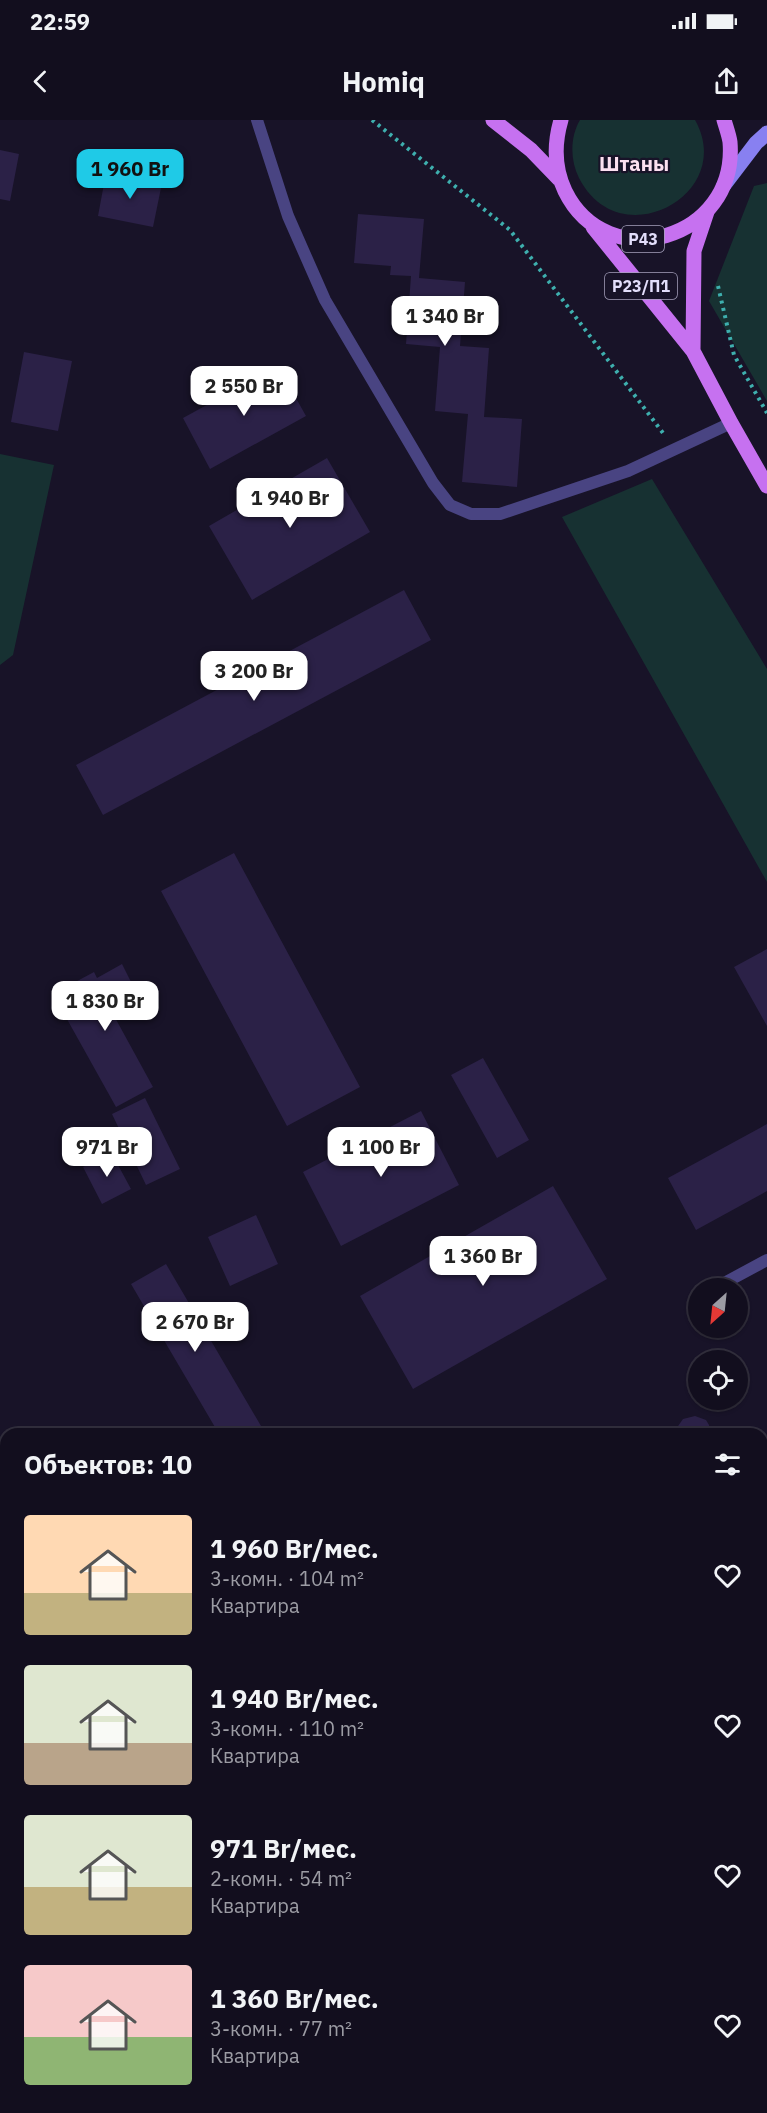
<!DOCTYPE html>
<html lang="ru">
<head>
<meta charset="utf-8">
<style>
  body { margin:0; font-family:"IBM Plex Sans",sans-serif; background:#1f1c2b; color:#f1f3f6; height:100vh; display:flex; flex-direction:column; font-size:22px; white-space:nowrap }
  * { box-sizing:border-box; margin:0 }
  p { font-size:20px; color:#9c9ca4 }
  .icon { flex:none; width:33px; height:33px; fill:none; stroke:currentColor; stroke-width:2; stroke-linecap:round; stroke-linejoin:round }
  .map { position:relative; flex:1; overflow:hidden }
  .sheet { position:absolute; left:0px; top:1308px; width:768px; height:686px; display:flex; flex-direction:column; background:#120e1e; border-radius:18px 18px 0 0; box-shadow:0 2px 4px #0004,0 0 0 2px #312e3c }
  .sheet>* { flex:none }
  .needle { width:39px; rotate:207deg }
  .fabs { position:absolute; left:688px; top:1158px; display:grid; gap:12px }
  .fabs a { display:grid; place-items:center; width:60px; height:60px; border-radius:50%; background:#120e1e; box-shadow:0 2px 4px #0004,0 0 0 2px #312e3c; font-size:30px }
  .price { position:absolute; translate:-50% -51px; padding:0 14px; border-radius:12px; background:#fff; color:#222; font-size:20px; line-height:39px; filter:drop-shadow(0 2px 3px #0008) }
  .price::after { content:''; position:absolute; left:50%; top:36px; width:18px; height:14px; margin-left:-9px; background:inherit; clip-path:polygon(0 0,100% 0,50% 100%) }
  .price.selected { background:#1fcae7; color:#111 }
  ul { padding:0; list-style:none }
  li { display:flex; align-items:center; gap:18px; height:150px; padding:0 24px }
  li span { display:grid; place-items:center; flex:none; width:168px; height:120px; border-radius:6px; color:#555 }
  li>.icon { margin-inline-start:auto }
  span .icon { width:72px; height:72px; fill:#fffc; stroke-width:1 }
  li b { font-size:26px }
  h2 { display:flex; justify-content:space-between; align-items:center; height:72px; padding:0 24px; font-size:26px }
  .status { display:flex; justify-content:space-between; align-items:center; height:42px; padding:0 30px; background:#120e1e; direction:ltr }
  .status svg { height:16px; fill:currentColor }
  header { display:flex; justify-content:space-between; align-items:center; height:78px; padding:0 24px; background:#120e1e; font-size:27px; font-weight:700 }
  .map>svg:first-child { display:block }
</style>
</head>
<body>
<div class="status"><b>22:59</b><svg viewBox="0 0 49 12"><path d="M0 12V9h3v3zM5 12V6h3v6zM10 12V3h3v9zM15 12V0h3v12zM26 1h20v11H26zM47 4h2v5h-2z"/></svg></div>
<header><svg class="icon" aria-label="back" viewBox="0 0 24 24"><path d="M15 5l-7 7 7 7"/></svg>Homiq<svg class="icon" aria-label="share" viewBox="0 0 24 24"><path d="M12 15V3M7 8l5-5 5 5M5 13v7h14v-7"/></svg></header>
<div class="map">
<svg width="767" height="1993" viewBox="0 0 767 1993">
  <rect width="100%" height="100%" fill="#181328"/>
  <path fill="#173132" d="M580,0H695C737,74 620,138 579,58C570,40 570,17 580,0Z
    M767,63V281L709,181L754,66Z
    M0,334L54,345L13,535L0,545Z
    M652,359L767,549V762L562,397Z
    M762,1960L767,1963V1993H689L699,1988H762Z"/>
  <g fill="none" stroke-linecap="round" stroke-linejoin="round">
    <path stroke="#15274b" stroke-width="9" d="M762,1441L767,1438
      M394,1988L398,1993
      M521,1988L524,1993
      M495,1993L509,1988"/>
  </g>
  <path fill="#2b2147" d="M0,30L19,34L10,81L0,79Z
    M106,53L162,63L153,107L98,96Z
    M358,94L424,99L419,158L465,162L460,226L489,228L484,297L522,299L517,367L462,362L468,294L435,291L440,227L406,224L411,156L390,155L391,146L354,143Z
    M24,232L72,241L58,311L11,302Z
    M278,246L306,296L210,349L183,298Z
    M327,338L370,412L252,480L209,406Z
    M404,470L431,520L103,695L76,645Z
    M234,733L360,967L287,1006L161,771Z
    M767,829V906L734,847Z
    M122,844L134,868L107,883L153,967L116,987L53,874L94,852L97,858Z
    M483,938L529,1020L497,1038L451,955Z
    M145,978L180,1049L146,1065L112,994Z
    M421,991L459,1065L341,1126L303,1052Z
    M767,1004V1071L696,1110L668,1058Z
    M111,1032L131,1069L102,1084L83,1047Z
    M553,1066L607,1159L413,1269L360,1176Z
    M256,1095L278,1144L230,1166L208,1117Z
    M166,1144L261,1306L246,1314H219L131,1164Z
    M695,1296L706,1300L709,1305L711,1314H676V1309L683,1299Z
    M0,1662H6V1750H0Z
    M0,1770H6V1863L0,1862Z
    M6,1898V1969H0V1899Z"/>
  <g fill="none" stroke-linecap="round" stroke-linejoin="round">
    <path stroke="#3eafae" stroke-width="4" stroke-dasharray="3 4.5" stroke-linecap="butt" d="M372,0L510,110L663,313
      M718,166L734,235L767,293"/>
    <path stroke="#494482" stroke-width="12" d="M257,0L288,96L325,180L433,363L450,385L471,394H500L628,351L731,303
      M715,1168L767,1140
      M696,1179L699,1177
      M762,1480L767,1477"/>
    <path stroke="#494482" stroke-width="15" d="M0,1601H6
      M102,1988V1993"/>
    <path stroke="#8880f1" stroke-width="15" d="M724,65L756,23L767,13"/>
    <path stroke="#c671f0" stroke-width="15" d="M493,0L531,30L559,59
      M561,0C554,24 554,48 565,71C607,157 738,120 730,22C729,15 726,7 724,0
      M593,107L693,231L731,303L767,366
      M693,231L694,131L707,92"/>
  </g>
  <g text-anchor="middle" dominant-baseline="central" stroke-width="4.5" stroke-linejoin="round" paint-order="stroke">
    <g fill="#181328" stroke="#a6a1bc" stroke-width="1.5">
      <rect x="622" y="106" width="42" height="26" rx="4.5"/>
      <rect x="605" y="153" width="72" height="26" rx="4.5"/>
    </g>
    <g font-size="16" font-weight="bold" fill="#e3defb">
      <text x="643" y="119">Р43</text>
      <text x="641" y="166">Р23/П1</text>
    </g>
    <g font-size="20" font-weight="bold" fill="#fce0f0" stroke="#181328">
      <text x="634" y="43">Штаны</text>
    </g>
  </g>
</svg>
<div class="fabs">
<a><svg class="needle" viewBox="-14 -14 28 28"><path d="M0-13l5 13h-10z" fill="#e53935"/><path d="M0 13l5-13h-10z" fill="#9c9ca4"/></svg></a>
<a><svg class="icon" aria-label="locate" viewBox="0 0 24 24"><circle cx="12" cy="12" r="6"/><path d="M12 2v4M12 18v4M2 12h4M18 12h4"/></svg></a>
</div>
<b class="price selected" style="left:130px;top:80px">1 960 Br</b>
<b class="price" style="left:445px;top:227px">1 340 Br</b>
<b class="price" style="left:244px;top:297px">2 550 Br</b>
<b class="price" style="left:290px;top:409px">1 940 Br</b>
<b class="price" style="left:254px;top:582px">3 200 Br</b>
<b class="price" style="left:105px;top:912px">1 830 Br</b>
<b class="price" style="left:107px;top:1058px">971 Br</b>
<b class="price" style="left:381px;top:1058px">1 100 Br</b>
<b class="price" style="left:483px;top:1167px">1 360 Br</b>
<b class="price" style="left:195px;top:1233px">2 670 Br</b>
<section class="sheet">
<h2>Объектов: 10<svg class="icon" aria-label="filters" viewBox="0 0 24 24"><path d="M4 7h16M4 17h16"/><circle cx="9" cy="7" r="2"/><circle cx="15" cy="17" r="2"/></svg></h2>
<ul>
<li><span style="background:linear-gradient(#ffd9b3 65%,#c2b280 0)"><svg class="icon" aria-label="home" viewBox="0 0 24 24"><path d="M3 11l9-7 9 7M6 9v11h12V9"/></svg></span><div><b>1 960 Br/мес.</b><p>3-комн. · 104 m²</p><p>Квартира</p></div><svg class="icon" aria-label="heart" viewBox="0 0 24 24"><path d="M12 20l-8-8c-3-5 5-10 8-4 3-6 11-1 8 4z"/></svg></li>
<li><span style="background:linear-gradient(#dfe7d0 65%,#b9a48a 0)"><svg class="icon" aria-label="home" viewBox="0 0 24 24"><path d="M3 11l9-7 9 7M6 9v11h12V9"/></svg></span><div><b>1 940 Br/мес.</b><p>3-комн. · 110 m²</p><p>Квартира</p></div><svg class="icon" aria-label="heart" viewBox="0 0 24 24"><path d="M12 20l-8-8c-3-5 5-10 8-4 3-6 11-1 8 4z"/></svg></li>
<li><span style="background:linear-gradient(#dfe7d0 60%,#c2b280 0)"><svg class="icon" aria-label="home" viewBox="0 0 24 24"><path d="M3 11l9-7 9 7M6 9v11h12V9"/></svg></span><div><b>971 Br/мес.</b><p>2-комн. · 54 m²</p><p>Квартира</p></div><svg class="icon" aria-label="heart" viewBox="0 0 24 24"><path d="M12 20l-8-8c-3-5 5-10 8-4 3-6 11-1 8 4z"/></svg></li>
<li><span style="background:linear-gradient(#f6c9c9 60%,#8fb573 0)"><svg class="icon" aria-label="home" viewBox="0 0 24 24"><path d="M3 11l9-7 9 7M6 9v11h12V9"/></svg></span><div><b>1 360 Br/мес.</b><p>3-комн. · 77 m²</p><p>Квартира</p></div><svg class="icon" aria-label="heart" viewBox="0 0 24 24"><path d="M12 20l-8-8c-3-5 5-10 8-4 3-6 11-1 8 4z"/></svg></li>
</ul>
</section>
</div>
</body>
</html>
